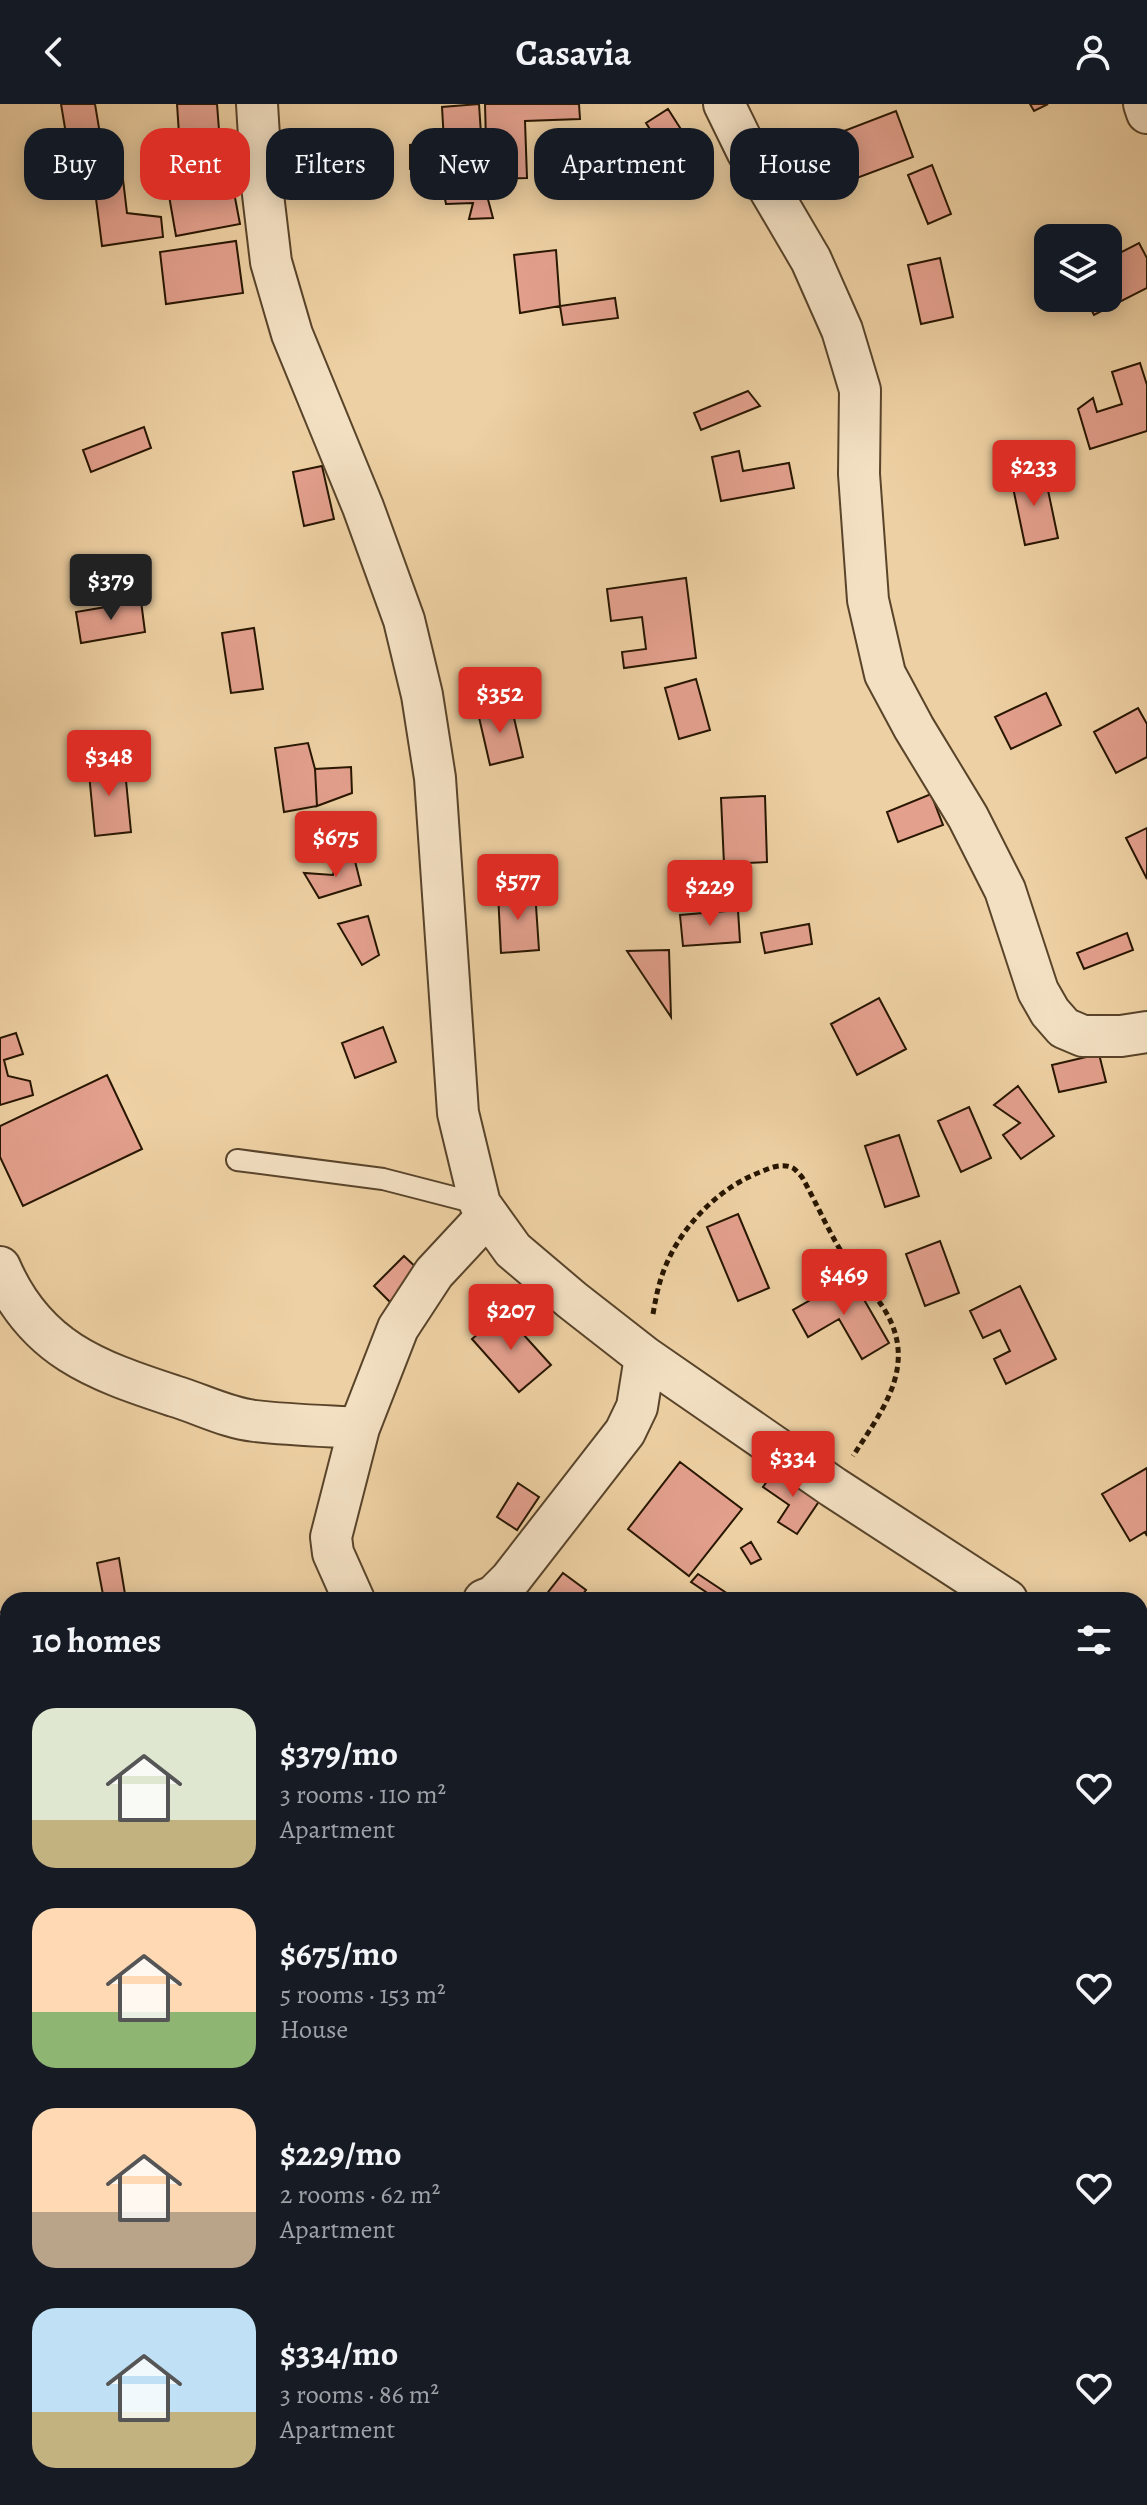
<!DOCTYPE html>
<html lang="en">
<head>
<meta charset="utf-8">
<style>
  body { margin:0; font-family:Alegreya,serif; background:#242831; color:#f1f3f6; height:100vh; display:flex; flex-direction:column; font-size:30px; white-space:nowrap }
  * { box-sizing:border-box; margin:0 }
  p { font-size:26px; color:#9ea1a6 }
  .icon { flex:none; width:44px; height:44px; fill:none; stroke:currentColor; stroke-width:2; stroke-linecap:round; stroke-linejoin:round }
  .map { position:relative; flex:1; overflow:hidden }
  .side { position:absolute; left:0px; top:1488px; width:1148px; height:914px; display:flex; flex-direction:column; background:#171b24; border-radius:24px 24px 0 0; box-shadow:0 4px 20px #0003 }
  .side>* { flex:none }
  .top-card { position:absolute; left:24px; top:24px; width:1100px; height:72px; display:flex; gap:16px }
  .tools { position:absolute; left:1034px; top:120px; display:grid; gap:16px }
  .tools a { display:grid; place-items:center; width:88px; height:88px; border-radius:16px; background:#171b24; box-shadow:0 4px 20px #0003; font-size:40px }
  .price { position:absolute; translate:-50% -68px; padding:0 18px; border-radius:8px; background:#d93025; color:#fff; font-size:26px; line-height:52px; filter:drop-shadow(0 2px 4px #0008) }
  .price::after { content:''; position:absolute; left:50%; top:48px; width:24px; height:18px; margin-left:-12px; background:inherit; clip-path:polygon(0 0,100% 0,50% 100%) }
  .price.on { background:#222; color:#fff }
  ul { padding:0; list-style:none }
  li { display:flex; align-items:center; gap:24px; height:200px; padding:0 32px }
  li span { display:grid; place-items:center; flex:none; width:224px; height:160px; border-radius:24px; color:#555 }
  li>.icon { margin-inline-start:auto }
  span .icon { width:96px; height:96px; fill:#fffc; stroke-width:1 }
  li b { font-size:34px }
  h2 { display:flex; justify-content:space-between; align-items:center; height:96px; padding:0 32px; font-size:34px }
  .chip { padding:0 28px; border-radius:24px; background:#171b24; box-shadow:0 4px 20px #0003; font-size:28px; line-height:72px }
  .chip.on { background:#d93025; color:#fff }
  header { display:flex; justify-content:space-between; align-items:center; height:104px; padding:0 32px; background:#171b24; font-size:36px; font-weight:600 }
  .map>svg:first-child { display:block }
</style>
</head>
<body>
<header><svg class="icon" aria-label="back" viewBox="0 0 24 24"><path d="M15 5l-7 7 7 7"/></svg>Casavia<svg class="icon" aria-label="person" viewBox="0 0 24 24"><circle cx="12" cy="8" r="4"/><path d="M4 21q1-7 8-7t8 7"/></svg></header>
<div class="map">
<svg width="1147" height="2401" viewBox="0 0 1147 2401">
  <rect width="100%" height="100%" fill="#edd0a3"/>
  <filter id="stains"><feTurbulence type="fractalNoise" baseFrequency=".0025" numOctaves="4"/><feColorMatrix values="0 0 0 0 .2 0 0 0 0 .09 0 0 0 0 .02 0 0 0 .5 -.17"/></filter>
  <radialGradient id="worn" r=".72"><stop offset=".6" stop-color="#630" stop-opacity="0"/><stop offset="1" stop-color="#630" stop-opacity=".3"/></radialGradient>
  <path fill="#e3a08d" stroke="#281601" stroke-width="2" d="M61,0H95L102,42L69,48Z
    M177,0H217L219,26L179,30Z
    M479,0L483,60L410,65V41L444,38L442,3Z
    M485,0H579L580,15L525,17L527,74L487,75Z
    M1030,0H1048L1034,7Z
    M668,5L700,55L678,69L646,19Z
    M896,7L913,53L814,90L797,45Z
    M227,52L240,120L176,132L164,63Z
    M932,61L951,110L928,120L908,71Z
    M122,67L127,109L161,113L163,133L102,142L93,71Z
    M443,85L486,88L493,114L469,115L473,99L446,100Z
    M236,137L243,189L166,200L160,148Z
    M1139,139L1147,154V184L1094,211L1085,194H1108V155Z
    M556,146L560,202L520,209L514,151Z
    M940,154L953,213L921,220L908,161Z
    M615,194L618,214L563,221L560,202Z
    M1140,259L1147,281V327L1090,345L1078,305L1093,294L1097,308L1122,300L1112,268Z
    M748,287L760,302L701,326L694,309Z
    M144,323L151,344L91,368L83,346Z
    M739,347L743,367L789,359L794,384L721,397L712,353Z
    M322,362L334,415L304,422L293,368Z
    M1044,367L1058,434L1025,441L1011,374Z
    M686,474L696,554L624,564L622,548L646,545L642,513L611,517L607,485Z
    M141,497L145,528L81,539L76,508Z
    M254,524L263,585L231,589L222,529Z
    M696,575L710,626L679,635L665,584Z
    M1046,589L1061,621L1011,645L995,613Z
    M511,601L523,653L490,661L478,609Z
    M1138,604L1147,620V653L1116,669L1094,628Z
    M308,639L315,665L317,702L284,708L275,644Z
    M124,656L131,728L95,732L88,659Z
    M351,663L352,689L317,702L315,665Z
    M931,690L943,721L898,738L887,708Z
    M765,692L767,758L724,760L721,694Z
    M1147,724V775L1126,734Z
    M337,753L355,757L361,781L319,794L304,769L333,771Z
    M535,787L539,846L501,849L498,789Z
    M738,806L740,838L683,842L680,811Z
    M368,812L379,851L362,861L338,820Z
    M809,820L812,840L765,849L761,829Z
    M1127,829L1133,846L1084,865L1077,849Z
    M669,846L671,913L627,847Z
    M879,894L906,945L857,971L831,920Z
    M383,923L396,958L355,974L342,939Z
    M16,929L23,950L4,956L8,972L30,977L33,991L0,1001V934Z
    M1099,950L1106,978L1059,988L1052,961Z
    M107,971L142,1045L23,1102L0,1053V1022Z
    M1018,982L1054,1032L1021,1055L1003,1031L1020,1019L994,1001Z
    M969,1003L991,1054L961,1068L938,1017Z
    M899,1031L919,1092L885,1103L865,1042Z
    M738,1110L769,1184L738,1197L707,1123Z
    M940,1137L959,1189L925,1202L906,1150Z
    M404,1152L421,1168L390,1198L374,1182Z
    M851,1173L889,1239L862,1255L839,1215L808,1233L793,1206Z
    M1020,1182L1056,1255L1006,1280L994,1255L1010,1247L1000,1226L983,1234L970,1207Z
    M503,1208L551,1261L519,1288L472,1235Z
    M680,1358L742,1405L689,1472L628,1425Z
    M777,1363L822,1393L797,1430L778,1418L789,1401L763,1383Z
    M1147,1364V1432L1145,1428L1130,1437L1102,1390Z
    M518,1379L539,1393L517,1426L497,1413Z
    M751,1438L761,1455L751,1460L741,1444Z
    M119,1454L126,1496H104L97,1459Z
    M563,1469L586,1486L578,1496H542Z
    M698,1470L731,1492L728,1496H718L691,1478Z"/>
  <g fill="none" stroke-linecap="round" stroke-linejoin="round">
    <defs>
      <path id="service" d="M237,1056L383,1075L480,1100"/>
      <path id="minor" d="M257,0L262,82L271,158L292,230L363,403L404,516L422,591L435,674L458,1009L480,1100L513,1146L572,1196L645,1253L833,1383L1007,1496
        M724,0L747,47L811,156L842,226L860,286L859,370L868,496L885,570L914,624L968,713L1005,786L1038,887L1050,908L1064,924L1083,932H1121L1147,928
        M1144,0L1147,9
        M0,1163C35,1245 95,1266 174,1292C201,1300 227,1314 255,1317C290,1321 325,1322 359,1324
        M354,1496L333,1449L331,1433L359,1324L398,1224L434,1169L487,1112
        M484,1496L494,1492L510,1476L625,1328L637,1303L645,1253
        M0,1529L8,1545
        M1140,1587L1147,1592
        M1140,1654L1147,1646
        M0,1751L8,1757
        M1140,2083L1147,2087
        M940,2394L950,2401"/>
    </defs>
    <use href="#service" stroke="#59442a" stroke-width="24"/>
    <use href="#minor" stroke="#59442a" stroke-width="44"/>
    <path stroke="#281601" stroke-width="5" stroke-dasharray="6 4" stroke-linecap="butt" d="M653,1210C656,1193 659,1177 666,1161C683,1120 721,1082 763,1067C772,1063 783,1059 793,1064C796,1066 799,1070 802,1073C817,1100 829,1129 846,1155C858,1174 876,1190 887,1210C917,1264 881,1308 853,1352
      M0,1827L8,1823"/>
    <use href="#service" stroke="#f3e0c3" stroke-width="20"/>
    <use href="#minor" stroke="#f3e0c3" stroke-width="40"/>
  </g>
  <rect width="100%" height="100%" filter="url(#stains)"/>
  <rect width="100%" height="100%" fill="url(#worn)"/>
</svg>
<div class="tools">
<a><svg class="icon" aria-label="layers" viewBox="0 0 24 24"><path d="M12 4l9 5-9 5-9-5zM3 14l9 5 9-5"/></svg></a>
</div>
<b class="price" style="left:1034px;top:404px">$233</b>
<b class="price on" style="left:111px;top:518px">$379</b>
<b class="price" style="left:500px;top:631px">$352</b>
<b class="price" style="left:109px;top:694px">$348</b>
<b class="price" style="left:336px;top:775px">$675</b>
<b class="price" style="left:518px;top:818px">$577</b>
<b class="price" style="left:710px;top:824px">$229</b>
<b class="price" style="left:844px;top:1213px">$469</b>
<b class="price" style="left:511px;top:1248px">$207</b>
<b class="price" style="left:793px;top:1395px">$334</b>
<div class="top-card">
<a class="chip">Buy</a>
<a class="chip on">Rent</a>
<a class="chip">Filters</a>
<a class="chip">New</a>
<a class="chip">Apartment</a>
<a class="chip">House</a>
</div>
<section class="side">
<h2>10 homes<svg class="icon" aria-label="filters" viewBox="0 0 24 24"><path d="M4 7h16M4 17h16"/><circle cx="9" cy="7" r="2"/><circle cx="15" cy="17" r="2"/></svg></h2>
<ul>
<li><span style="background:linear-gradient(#dfe7d0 70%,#c2b280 0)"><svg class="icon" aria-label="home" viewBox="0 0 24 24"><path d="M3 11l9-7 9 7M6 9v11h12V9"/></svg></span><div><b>$379/mo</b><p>3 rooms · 110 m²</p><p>Apartment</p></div><svg class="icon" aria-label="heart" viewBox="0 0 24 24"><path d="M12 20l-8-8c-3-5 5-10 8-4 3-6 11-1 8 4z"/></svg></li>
<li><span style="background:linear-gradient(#ffd9b3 65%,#8fb573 0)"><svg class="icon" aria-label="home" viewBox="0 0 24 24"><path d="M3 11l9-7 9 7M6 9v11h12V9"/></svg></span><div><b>$675/mo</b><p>5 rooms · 153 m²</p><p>House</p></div><svg class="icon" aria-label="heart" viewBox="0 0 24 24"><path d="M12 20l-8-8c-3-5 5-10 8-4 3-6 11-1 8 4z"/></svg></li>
<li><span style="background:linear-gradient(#ffd9b3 65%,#b9a48a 0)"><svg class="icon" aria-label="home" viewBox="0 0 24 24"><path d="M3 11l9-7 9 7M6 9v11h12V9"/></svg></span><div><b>$229/mo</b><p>2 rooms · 62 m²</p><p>Apartment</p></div><svg class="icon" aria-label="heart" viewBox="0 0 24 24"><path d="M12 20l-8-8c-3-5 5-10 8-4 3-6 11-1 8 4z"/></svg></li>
<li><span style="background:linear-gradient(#bfe0f5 65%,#c2b280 0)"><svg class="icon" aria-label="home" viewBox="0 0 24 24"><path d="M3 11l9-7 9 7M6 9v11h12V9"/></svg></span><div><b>$334/mo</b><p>3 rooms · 86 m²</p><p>Apartment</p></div><svg class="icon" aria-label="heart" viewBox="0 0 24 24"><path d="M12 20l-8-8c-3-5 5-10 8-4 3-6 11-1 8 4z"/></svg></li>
</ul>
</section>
</div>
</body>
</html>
